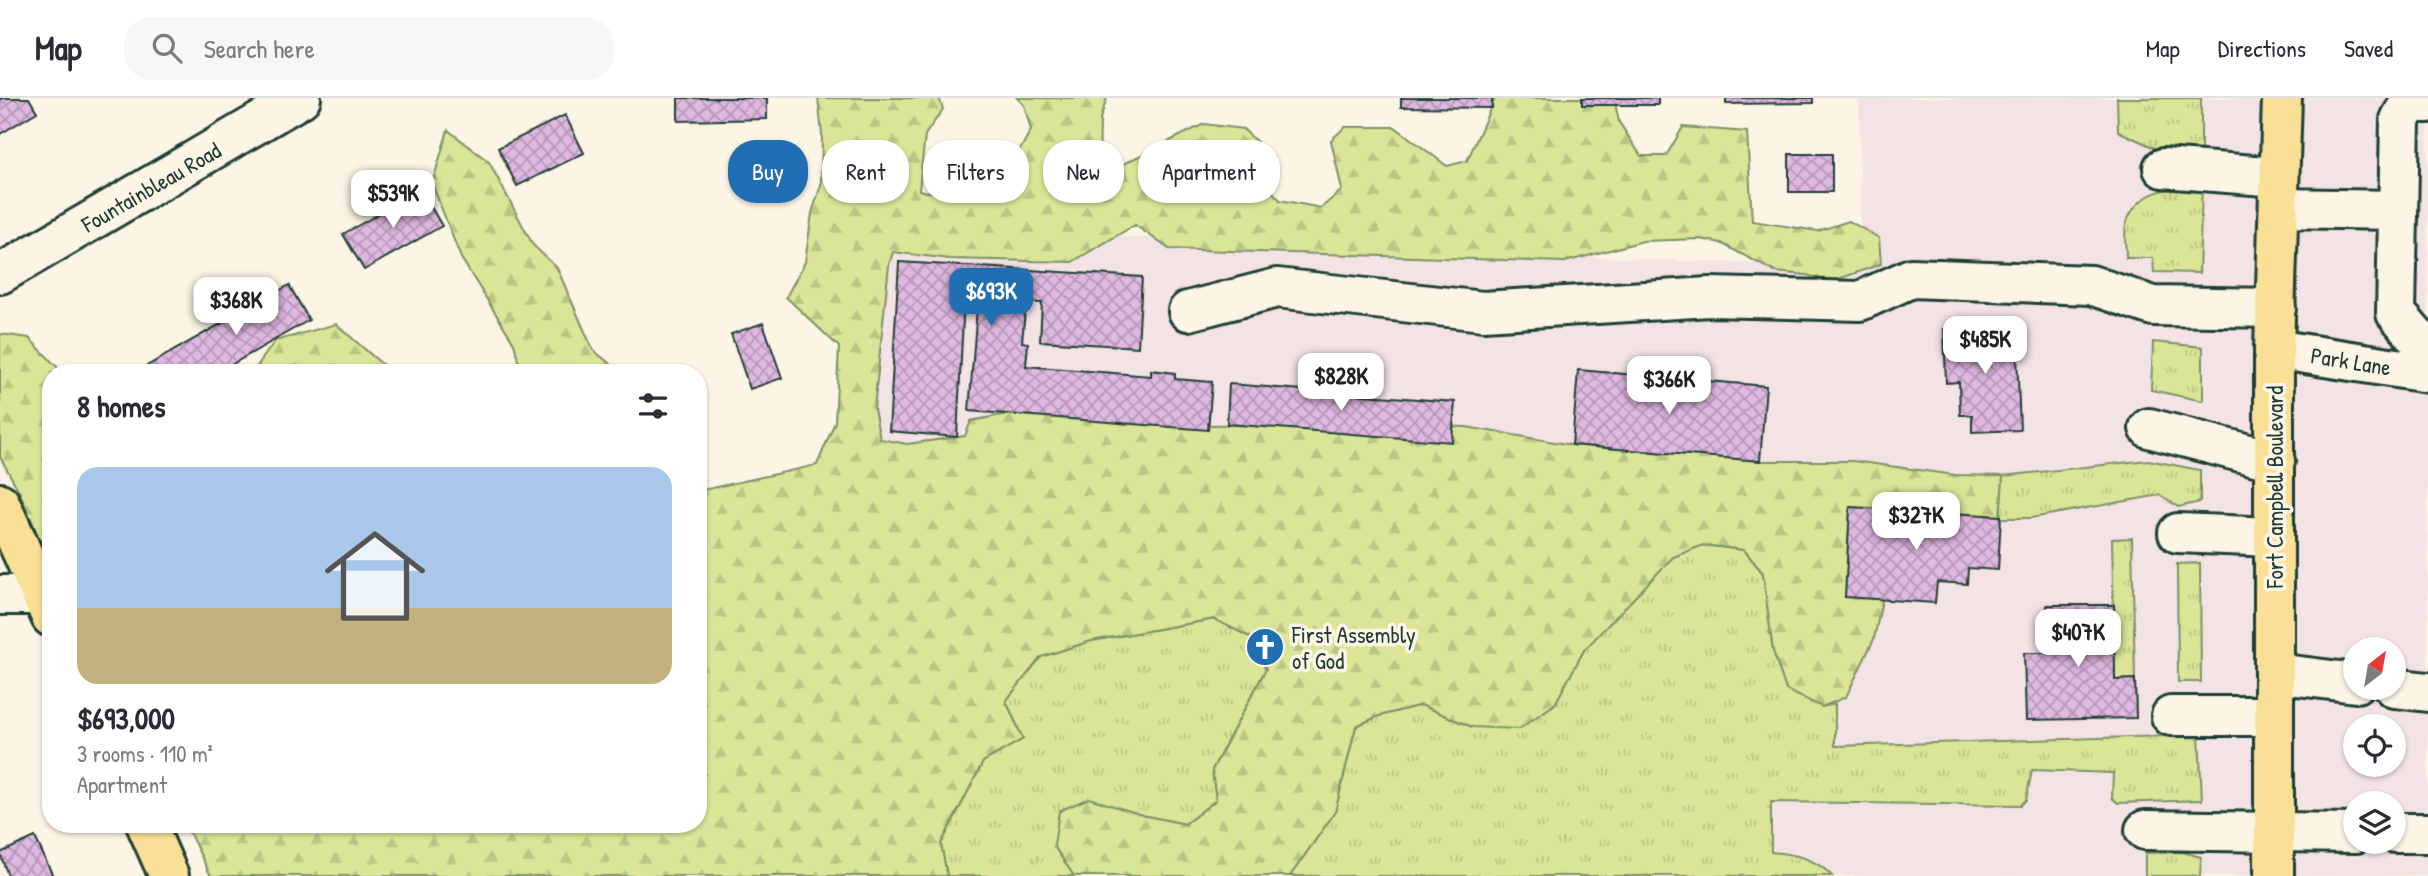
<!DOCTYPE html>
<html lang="en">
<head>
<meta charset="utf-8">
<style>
  body { margin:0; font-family:"Patrick Hand",sans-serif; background:#f7f7f7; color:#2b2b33; height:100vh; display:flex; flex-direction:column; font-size:26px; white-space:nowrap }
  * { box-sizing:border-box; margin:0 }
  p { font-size:23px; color:#7c7c81 }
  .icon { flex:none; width:38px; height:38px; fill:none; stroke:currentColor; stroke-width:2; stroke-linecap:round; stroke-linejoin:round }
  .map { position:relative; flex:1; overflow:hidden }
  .details { position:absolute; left:42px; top:266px; width:665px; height:469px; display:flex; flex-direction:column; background:#fff; border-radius:28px; box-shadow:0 2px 5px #0004 }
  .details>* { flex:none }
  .top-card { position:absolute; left:728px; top:42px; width:665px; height:63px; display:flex; gap:14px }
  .needle { width:46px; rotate:31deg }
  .buttons { position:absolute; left:2343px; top:539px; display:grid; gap:14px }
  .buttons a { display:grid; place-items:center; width:63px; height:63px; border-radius:50%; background:#fff; box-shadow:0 2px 5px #0004; font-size:35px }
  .price { position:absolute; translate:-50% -60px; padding:0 16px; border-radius:14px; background:#fff; color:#222; font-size:23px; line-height:46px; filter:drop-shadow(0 2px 4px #0008) }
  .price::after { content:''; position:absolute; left:50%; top:42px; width:21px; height:16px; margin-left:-10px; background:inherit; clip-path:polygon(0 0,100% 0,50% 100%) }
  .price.current { background:#1f6fb2; color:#fff }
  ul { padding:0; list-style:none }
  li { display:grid; align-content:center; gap:14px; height:371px; padding:0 35px }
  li+li { border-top:2px solid #e1e1e2 }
  li span { display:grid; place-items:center; height:217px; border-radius:21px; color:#555 }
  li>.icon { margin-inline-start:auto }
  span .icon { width:126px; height:126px; fill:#fffc; stroke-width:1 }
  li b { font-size:30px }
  h2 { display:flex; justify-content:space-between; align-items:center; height:84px; padding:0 35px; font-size:30px }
  .pill { padding:0 24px; border-radius:28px; background:#fff; box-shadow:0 2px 5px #0004; font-size:24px; line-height:63px }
  .pill.current { background:#1f6fb2; color:#fff }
  header { display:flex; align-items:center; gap:42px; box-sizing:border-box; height:98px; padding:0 35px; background:#fff; border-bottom:2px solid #e1e1e2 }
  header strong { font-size:33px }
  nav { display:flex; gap:38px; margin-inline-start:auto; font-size:24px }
  .search { width:490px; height:63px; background:#f7f7f7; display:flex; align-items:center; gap:18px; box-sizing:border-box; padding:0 24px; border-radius:28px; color:#7c7c81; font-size:26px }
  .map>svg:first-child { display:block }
</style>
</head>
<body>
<header>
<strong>Map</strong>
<div class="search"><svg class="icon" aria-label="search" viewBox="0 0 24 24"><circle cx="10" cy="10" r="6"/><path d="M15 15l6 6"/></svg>Search here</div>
<nav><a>Map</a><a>Directions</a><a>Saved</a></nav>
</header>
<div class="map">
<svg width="2428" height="778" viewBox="0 0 2428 778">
  <defs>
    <pattern id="grass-tufts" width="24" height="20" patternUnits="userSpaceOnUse" patternTransform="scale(1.75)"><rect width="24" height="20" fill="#dae598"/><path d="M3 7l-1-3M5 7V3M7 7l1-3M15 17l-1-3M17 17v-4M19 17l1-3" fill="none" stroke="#bbc584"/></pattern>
    <pattern id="forest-firs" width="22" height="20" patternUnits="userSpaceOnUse" patternTransform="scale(1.75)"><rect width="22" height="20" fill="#dae598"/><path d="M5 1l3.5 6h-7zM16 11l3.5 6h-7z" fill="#bbc584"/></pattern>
    <pattern id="building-cross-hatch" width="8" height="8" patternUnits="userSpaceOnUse" patternTransform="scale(1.75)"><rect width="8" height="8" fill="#e0b8e1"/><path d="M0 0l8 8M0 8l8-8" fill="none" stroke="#b597b7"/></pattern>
  </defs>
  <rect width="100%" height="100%" fill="#fcf5e5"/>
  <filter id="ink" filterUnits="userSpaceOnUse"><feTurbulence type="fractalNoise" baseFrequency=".0143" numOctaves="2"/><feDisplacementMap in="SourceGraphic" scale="14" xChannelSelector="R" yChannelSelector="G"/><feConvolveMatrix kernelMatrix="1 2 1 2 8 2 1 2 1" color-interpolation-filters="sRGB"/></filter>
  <g filter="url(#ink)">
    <path fill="#f4e3e4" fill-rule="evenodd" d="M1859,0H2428V778H1763L840,367L843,127L1860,170ZM2356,551H2394V590H2356ZM2356,628H2394V667H2356ZM2356,705H2394V744H2356Z"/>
    <path fill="url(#grass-tufts)" stroke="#7c9166" stroke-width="2" d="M2117,0H2201V52L2161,53L2118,33Z
      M2202,88L2199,175L2154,174L2153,160H2126C2126,150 2124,137 2126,127C2136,91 2172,89 2202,88Z
      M2153,244L2203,249V303L2151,292Z
      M2148,362L2200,372V404L2178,409L2160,397L2031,420H2000L2003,378Z
      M2132,440L2135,581L2115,582L2112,441Z
      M1703,447L1744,452L1763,475L1773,553L1822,609L1835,606V648L2199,637L2202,702L2118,705L2112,700L2113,675L2032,672L2026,702L2021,707L1771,704V754C1795,756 1815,760 1832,778H1290L1335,714L1356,628L1379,618L1421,607L1472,629L1555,605L1584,552L1624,507L1673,459Z
      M2200,465L2201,584H2178L2177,466Z
      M1215,521L1252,540L1266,571L1212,672L1216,702L1185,726L1142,717L1054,748L1074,778H947L941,746L983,664L1023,641L1006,603L1041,559L1091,543Z
      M2183,754L2201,759L2200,778H2145V755Z"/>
    <path fill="url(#forest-firs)" stroke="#7c9166" stroke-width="2" d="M818,0H939L943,11L925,37L919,92C946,101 967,80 989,67C997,63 1008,62 1016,59L1031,32L1024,7L1017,0H1107L1100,21L1099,74L1121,67L1204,26L1243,31L1274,60L1268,89L1280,102L1321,110L1342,92L1331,42L1345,29H1395L1447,68L1467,63L1495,0H1614L1619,24L1641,58H1666L1683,29L1747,34L1752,123L1818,133L1849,123L1879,140L1881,166L1830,184L1807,177L1775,174L1721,145L1701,141L1643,143L1565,164L1169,151L1135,127L1072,164L950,161L893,154L889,167L874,311L880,341L907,346L965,338L971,323L1007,316L1075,313L1209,327L1331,325L1466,329L1572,347L1760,363H1853L1955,377L2003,378L2000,420L1888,473L1874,541L1846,599L1822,609L1786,592L1773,553L1763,475L1744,452L1703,447L1673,459L1584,552L1555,606L1519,631L1472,629L1421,607L1379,618L1356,628L1335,714L1290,778H1074L1054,748L1059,713L1089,700L1142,717L1185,726L1216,702L1212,672L1266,571L1252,540L1214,521L1091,543L1041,559L1006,603L1023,641L983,664L941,746L947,778H211L185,726H698V393L817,367L835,324L839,249L786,199L805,164L812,115L821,87L822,36Z
      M448,32L489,64L533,147L557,170L593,252L622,275H521L514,245L461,160L432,86Z
      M336,226L392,275H252L275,243Z
      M0,236L29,240L63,275H51V468L20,395L0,359Z"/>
    <path fill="url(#building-cross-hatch)" stroke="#1f3d34" stroke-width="2" d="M0,0H29L37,14L0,36Z
      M678,0H767V21L678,23Z
      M1401,0H1492V10L1401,9Z
      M1582,0H1658V7H1582Z
      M1726,0H1813V5L1726,6Z
      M565,17L584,55L517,88L498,50Z
      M1789,56H1832V94H1789Z
      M421,92L442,128L364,172L343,136Z
      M899,164L1142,179L1138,249L1040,243L1042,205L964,201L957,339L889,333Z
      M289,187L309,222L217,275H150L147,268Z
      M977,209L1025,213L1022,244L1028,245L1026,268L1151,278V272L1175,275V281L1212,284L1208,332L969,313Z
      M763,225L782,280L750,291L731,236Z
      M2016,229L2020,332L1972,334V317H1960L1959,284L1946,285L1944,231Z
      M1578,272L1766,288L1760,363L1572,347Z
      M1229,286L1455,304L1452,344L1227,326Z
      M1850,409L2001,418L1998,472L1968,470L1967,486L1937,484L1935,505L1845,499Z
      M2047,507H2114L2115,582L2135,581L2136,620L2026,622L2024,555H2048Z
      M35,739L53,778H8L0,755Z"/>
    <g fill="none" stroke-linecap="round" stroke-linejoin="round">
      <defs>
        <path id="minor" d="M2428,5H2409L2400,22L2396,215L2420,243L2428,244
          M2163,70L2279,79
          M2279,110L2397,112
          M0,176L301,0
          M1188,213L1277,190L1483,213L1710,199L1860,203L1911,180L2091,187L2153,208L2276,210
          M2274,251L2428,275
          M2149,330L2275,363
          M2178,435L2274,439
          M0,497H41
          M2274,575L2356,585
          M2394,590L2428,594
          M2171,618H2273
          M2145,732L2356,735
          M2394,735H2428"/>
        <path id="major" d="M0,405L51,519
          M146,726L169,778"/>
        <path id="highway" d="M2274,778V251L2282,0"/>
      </defs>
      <use href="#minor" stroke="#1f3d34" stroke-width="44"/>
      <use href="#major" stroke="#1f3d34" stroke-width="44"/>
      <use href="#highway" stroke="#1f3d34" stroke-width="44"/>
      <use href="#minor" stroke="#fcf5e5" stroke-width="38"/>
      <use href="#major" stroke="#f9e096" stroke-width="38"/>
      <use href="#highway" stroke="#f9e096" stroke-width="38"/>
    </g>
  </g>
  <defs>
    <symbol id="church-disc" viewBox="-11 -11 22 22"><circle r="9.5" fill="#1f6fb2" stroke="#fcf5e5"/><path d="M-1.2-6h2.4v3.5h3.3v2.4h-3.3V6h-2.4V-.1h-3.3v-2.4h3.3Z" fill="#fff"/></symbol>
  </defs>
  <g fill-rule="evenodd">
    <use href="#church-disc" x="1243" y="527" width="44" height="44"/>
  </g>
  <g text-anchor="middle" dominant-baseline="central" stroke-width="7" stroke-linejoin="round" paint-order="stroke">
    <g font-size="23" fill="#1f3d34" stroke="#fcf5e5">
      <text transform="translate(151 89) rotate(-30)">Fountainbleau Road</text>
      <text transform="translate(2351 263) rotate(9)">Park Lane</text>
      <text transform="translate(2274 389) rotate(-90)">Fort Campbell Boulevard</text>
    </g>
    <g font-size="23" fill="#1f3d34" stroke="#fcf5e5" text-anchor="start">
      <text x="1292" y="536">First Assembly<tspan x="1292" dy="26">of God</tspan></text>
    </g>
  </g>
</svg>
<div class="buttons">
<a><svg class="needle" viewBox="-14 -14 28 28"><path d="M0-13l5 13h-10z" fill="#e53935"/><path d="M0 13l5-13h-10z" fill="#7c7c81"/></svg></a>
<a><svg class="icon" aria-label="locate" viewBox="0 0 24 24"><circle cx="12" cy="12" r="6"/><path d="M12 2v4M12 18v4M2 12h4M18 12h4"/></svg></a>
<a><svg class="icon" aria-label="layers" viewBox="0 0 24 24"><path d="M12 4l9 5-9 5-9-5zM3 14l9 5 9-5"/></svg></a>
</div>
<b class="price" style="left:393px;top:132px">$539K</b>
<b class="price current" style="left:991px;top:230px">$693K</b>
<b class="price" style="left:236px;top:239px">$368K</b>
<b class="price" style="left:1985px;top:278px">$485K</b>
<b class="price" style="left:1341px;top:315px">$828K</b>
<b class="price" style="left:1669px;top:318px">$366K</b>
<b class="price" style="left:1916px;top:454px">$327K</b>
<b class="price" style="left:2078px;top:571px">$407K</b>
<div class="top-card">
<a class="pill current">Buy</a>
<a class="pill">Rent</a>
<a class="pill">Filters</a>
<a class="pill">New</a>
<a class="pill">Apartment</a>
</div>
<section class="details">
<h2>8 homes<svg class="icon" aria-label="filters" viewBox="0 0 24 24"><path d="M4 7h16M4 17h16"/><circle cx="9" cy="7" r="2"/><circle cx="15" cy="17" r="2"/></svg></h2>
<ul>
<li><span style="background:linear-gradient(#a9c7e8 65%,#c2b280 0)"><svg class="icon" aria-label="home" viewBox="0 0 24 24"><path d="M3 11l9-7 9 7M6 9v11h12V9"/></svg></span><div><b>$693,000</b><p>3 rooms · 110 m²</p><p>Apartment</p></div></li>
</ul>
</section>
</div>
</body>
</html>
